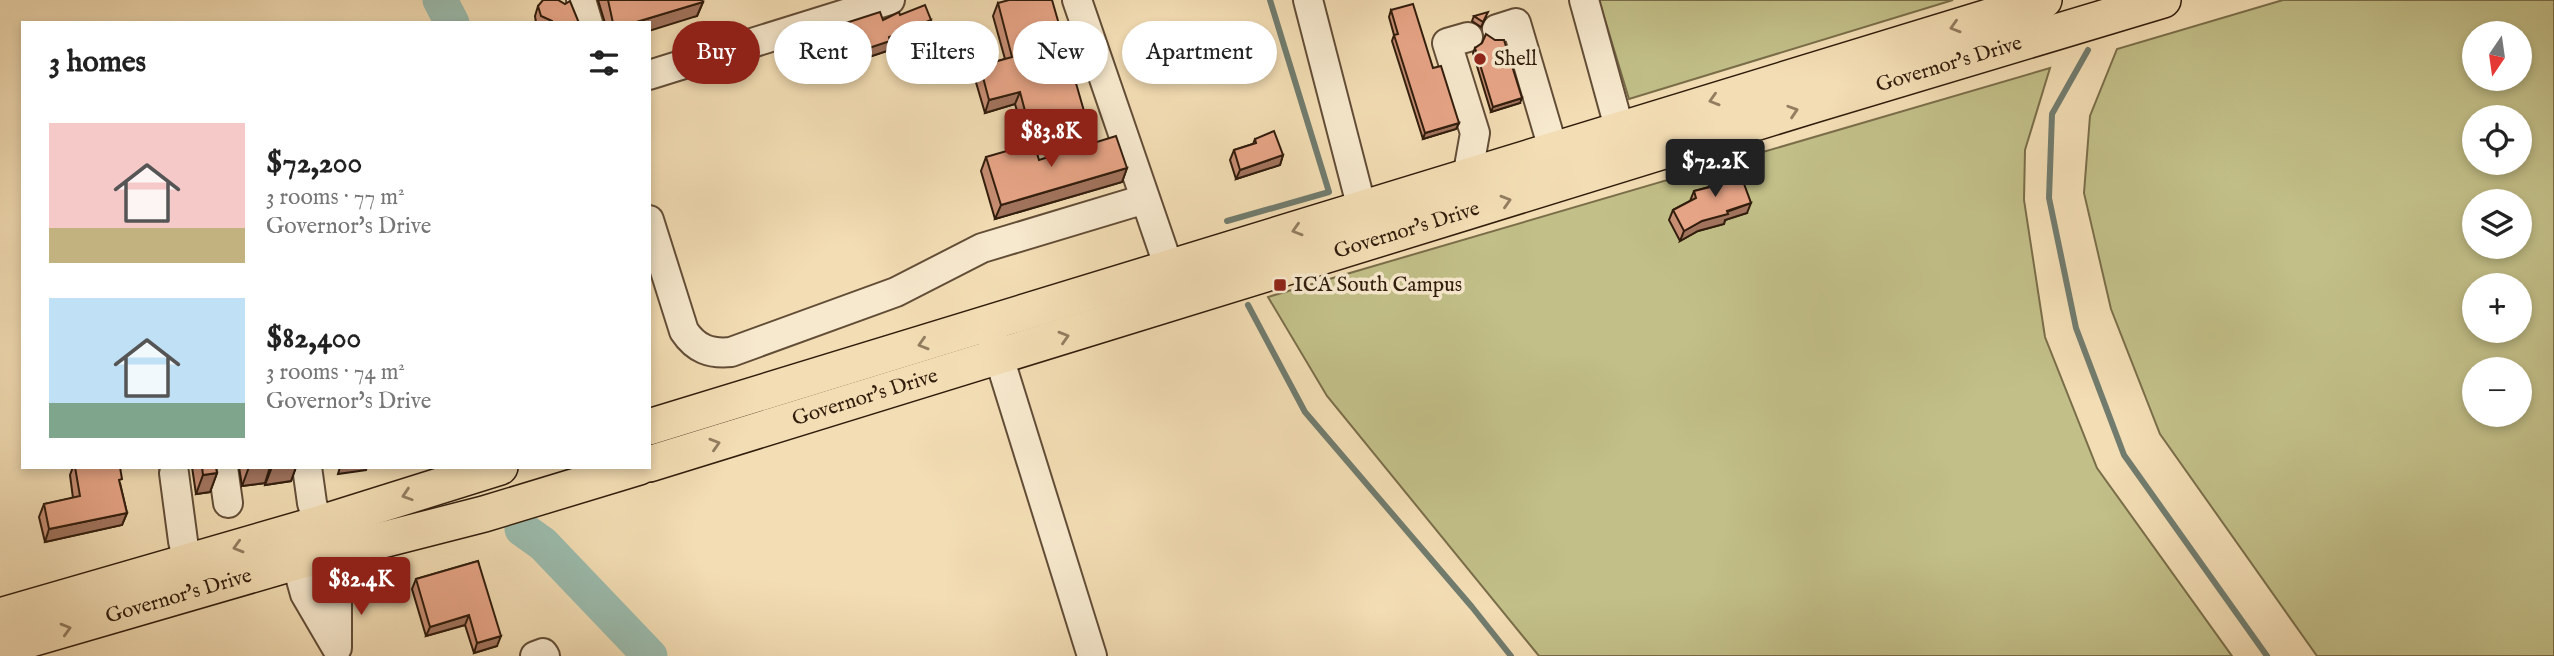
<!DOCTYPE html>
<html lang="en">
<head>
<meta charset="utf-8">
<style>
  body { margin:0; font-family:"IM FELL English",serif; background:#f6f6f6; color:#222; height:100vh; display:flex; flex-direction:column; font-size:26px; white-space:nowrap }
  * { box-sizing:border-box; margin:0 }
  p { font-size:23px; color:#767676 }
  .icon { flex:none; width:38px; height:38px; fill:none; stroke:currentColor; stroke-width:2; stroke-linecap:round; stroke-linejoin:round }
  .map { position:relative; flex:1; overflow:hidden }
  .sheet { position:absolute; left:21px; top:21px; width:630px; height:448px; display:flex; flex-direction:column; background:#fff; border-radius:0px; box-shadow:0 4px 10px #0003 }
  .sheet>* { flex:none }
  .hud { position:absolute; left:672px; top:21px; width:665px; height:63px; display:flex; gap:14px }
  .needle { width:46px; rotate:193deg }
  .controls { position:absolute; left:2462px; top:21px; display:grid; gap:14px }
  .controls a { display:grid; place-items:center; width:70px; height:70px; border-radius:50%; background:#fff; box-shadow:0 4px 10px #0003; font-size:35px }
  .price { position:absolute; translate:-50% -60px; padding:0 16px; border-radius:7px; background:#8f2418; color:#fff; font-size:23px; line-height:46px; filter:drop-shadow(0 2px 4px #0008) }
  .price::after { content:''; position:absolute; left:50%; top:42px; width:21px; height:16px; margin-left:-10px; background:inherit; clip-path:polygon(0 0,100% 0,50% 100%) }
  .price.active { background:#222; color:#fff }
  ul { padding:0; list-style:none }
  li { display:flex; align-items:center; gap:21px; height:175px; padding:0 28px }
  li span { display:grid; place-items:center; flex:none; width:196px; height:140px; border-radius:0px; color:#555 }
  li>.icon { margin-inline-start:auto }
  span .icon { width:84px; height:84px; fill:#fffc; stroke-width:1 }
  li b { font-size:30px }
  h2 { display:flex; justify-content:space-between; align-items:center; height:84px; padding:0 28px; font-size:30px }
  .tag { padding:0 24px; border-radius:32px; background:#fff; box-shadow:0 4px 10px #0003; font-size:24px; line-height:63px }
  .tag.active { background:#8f2418; color:#fff }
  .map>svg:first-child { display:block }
</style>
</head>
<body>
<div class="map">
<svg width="2554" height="656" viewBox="0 0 2554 656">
  <rect width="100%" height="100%" fill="#f3ddb4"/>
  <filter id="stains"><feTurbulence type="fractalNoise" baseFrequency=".00286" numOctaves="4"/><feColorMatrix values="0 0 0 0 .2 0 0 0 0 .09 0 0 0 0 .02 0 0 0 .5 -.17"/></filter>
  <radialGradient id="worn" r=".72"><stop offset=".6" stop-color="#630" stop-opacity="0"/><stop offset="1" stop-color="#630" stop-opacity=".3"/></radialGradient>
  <path fill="#c2bf88" stroke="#7a6e4a" stroke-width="2" fill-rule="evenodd" d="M1599,0H1953L1629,99Z
    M2283,0H2554V656H2317L2160,434L2111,309L2084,193L2090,116L2117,49ZM2474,33H2520V79H2474ZM2474,117H2520V163H2474ZM2474,201H2520V247H2474ZM2474,285H2520V331H2474ZM2474,369H2520V415H2474Z
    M2050,68L2025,150L2024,200L2045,337L2097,468L2232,656H1539L1327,396L1268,297Z"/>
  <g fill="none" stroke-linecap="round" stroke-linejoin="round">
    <path stroke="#717c6e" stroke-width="6" d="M2088,50L2052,114L2049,198L2076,328L2124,455L2267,656
      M1227,221L1329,192L1270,0
      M1248,305L1305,412L1472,607L1511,656"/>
    <path stroke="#9bbcae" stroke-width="35" d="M440,0L452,23
      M522,529L543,544L650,656"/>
    <defs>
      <path id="minor" d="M581,0L588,23
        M1077,0L1175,285
        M1308,0L1367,228
        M1584,0L1625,149
        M1497,29L1516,23L1559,169
        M649,75L890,0
        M1467,178L1475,133L1447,43L1468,37
        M649,220L684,331C696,349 710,354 731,352L896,292L982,248L1145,199
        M993,338L1092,656
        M223,467L228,503
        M307,467L312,503L337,587V648
        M174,473L183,541L192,581
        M291,544L305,594L336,647
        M535,656L543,653L545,656"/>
      <g id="major">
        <path d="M649,427L2044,0"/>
        <path id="s1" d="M649,464L1813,105L2163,0"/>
        <path d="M0,616L318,524L500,467"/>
        <path id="s2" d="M0,648L296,562L484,514L639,467"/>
      </g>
    </defs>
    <use href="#minor" stroke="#624d37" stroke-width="32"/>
    <use href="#major" stroke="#311d0d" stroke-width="38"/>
    <use href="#minor" stroke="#f7e9ce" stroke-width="28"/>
    <use href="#major" stroke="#f3ddb4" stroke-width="35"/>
  </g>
  <path fill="#c78e74" stroke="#311d0d" stroke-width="2" d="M598,0H702L703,2L697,16L649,23H605Z
    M998,3L1079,124L1025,139L1015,104L985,113L975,79L980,66L1005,59L993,16Z
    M538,6L579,23H536L535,16Z
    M1391,10L1433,68L1459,123L1456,129L1423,139L1392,41L1394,35L1389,17Z
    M900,15L928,29L889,45L887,51L800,80L790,50L793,40L883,20Z
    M1474,16L1486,17L1481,27L1472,21Z
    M1475,48L1520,103L1491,112L1473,53Z
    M1255,139L1283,155L1280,165L1236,179L1230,160L1234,150L1253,144Z
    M986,157L1039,160L1127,168L1122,182L995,219L981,171Z
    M1717,168L1747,213L1725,220L1724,224L1698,231L1680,241L1669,220L1673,210L1690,201L1694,191L1716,185L1713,178Z
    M73,467L120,483L127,513L122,525L45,542L39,517L44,504L73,498L70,475Z
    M192,467H216L217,473L210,492L196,494Z
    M239,467H296L291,481L265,485V483L242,486Z
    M478,561L497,646L474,653L465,625L426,636L412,589L416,579Z"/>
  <path fill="#a2745e" stroke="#311d0d" stroke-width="2" d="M703,2L697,16L649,31V23H633Z
    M931,20L928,29L889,45L887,51L800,80L803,70Z
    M1020,92L1015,104L985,113L989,100Z
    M1522,98L1520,103L1491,112L1493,107Z
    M1084,111L1079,124L1025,139L1029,126Z
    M1459,123L1456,129L1423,139L1425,133Z
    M1283,155L1280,165L1236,179L1240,170Z
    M1127,168L1122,182L995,219L1001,205Z
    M1751,203L1747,213L1725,220L1724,224L1698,231L1680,241L1684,231L1702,221Z
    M249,467H270L265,483L242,486Z
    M272,467H296L291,481L265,485Z
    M340,467H367L366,470L338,474Z
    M217,473L210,492L196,494L203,475Z
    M127,513L122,525L45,542L49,529Z
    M469,615L465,625L426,636L430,627Z
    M501,636L497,646L474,653L477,643Z"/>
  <path fill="#e7a587" stroke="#311d0d" stroke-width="2" d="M543,0H558L565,4L570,1L579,23H552V21L541,16L538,6Z
    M608,0H702L703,2L633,23H613Z
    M1009,0H1052L1084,111L1029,126L1020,92L989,100L980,66L1012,57L998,3Z
    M1413,4L1433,68L1441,66L1459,123L1425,133L1394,35L1398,34L1391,10Z
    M925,5L931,20L889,37L890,41L803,70L793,40L880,12L883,20L899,12L900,15Z
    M1488,12L1483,22L1474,16Z
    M1486,34L1495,40H1504L1522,98L1493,107L1475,48L1482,43Z
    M1274,131L1283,155L1240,170L1234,150L1256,143L1255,139Z
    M1116,136L1127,168L1001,205L986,157L1034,143L1039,160Z
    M1736,162L1751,203L1727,211L1728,214L1702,221L1684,231L1673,210L1696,198L1694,191L1722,184L1717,168Z
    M75,467H120L122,479L119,480L127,513L49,529L44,504L80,496Z
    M202,467H216L217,473L203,475Z
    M478,561L501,636L477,643L469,615L430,627L416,579Z"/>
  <defs><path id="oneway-chevron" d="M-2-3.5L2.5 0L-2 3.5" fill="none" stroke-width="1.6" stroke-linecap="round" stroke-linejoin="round" transform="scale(1.75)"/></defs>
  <g stroke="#927d60">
    <use href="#oneway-chevron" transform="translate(1955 27) rotate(163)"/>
    <use href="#oneway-chevron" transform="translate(1714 100) rotate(163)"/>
    <use href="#oneway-chevron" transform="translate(1793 111) rotate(-18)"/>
    <use href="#oneway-chevron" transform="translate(1506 201) rotate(-17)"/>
    <use href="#oneway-chevron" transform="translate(1297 230) rotate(163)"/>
    <use href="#oneway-chevron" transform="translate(1064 337) rotate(-17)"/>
    <use href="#oneway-chevron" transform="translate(923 344) rotate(163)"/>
    <use href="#oneway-chevron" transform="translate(715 444) rotate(-17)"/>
    <use href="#oneway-chevron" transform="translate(407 495) rotate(162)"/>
    <use href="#oneway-chevron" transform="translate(238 547) rotate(164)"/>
    <use href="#oneway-chevron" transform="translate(66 629) rotate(-16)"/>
  </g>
  <g fill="#8f2418" stroke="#f7e9ce" stroke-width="2.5">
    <circle cx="1480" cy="59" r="7"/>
    <rect x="1273" y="278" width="14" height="14" rx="3.5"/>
  </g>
  <g text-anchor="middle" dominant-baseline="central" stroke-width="7" stroke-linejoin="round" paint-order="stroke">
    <g font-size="21" fill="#311d0d" stroke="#f7e9ce" text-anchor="start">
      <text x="1494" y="59">Shell</text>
      <text x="1294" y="285">ICA South Campus</text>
    </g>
    <g font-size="21" fill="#311d0d" stroke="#f7e9ce">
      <text stroke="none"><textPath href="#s1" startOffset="1360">Governor's Drive</textPath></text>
      <text stroke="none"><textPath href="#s1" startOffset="793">Governor's Drive</textPath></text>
      <text stroke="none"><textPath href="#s1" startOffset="226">Governor's Drive</textPath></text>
      <text stroke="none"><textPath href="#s2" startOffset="186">Governor's Drive</textPath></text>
    </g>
  </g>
  <rect width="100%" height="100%" filter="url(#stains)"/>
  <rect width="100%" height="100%" fill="url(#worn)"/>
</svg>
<div class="controls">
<a><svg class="needle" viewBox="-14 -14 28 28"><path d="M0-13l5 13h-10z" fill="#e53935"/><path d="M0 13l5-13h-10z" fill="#767676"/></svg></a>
<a><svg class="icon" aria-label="locate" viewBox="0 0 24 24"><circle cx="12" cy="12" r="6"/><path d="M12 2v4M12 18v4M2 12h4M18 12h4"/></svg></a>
<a><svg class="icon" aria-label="layers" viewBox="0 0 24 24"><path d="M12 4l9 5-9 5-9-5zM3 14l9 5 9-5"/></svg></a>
<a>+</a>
<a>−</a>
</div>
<b class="price" style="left:1051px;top:169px">$83.8K</b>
<b class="price active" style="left:1715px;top:199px">$72.2K</b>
<b class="price" style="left:361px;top:617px">$82.4K</b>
<div class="hud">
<a class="tag active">Buy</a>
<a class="tag">Rent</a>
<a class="tag">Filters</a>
<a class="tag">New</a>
<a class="tag">Apartment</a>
</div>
<section class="sheet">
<h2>3 homes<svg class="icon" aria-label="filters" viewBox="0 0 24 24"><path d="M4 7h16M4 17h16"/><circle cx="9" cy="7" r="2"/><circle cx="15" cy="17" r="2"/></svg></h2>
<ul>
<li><span style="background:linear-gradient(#f6c9c9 75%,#c2b280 0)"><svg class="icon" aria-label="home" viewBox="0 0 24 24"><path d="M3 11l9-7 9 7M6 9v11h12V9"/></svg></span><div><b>$72,200</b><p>3 rooms · 77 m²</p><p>Governor's Drive</p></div></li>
<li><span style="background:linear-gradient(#bfe0f5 75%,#7fa58c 0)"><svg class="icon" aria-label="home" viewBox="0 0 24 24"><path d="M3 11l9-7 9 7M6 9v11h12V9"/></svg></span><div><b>$82,400</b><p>3 rooms · 74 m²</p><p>Governor's Drive</p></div></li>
</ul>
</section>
</div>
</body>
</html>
